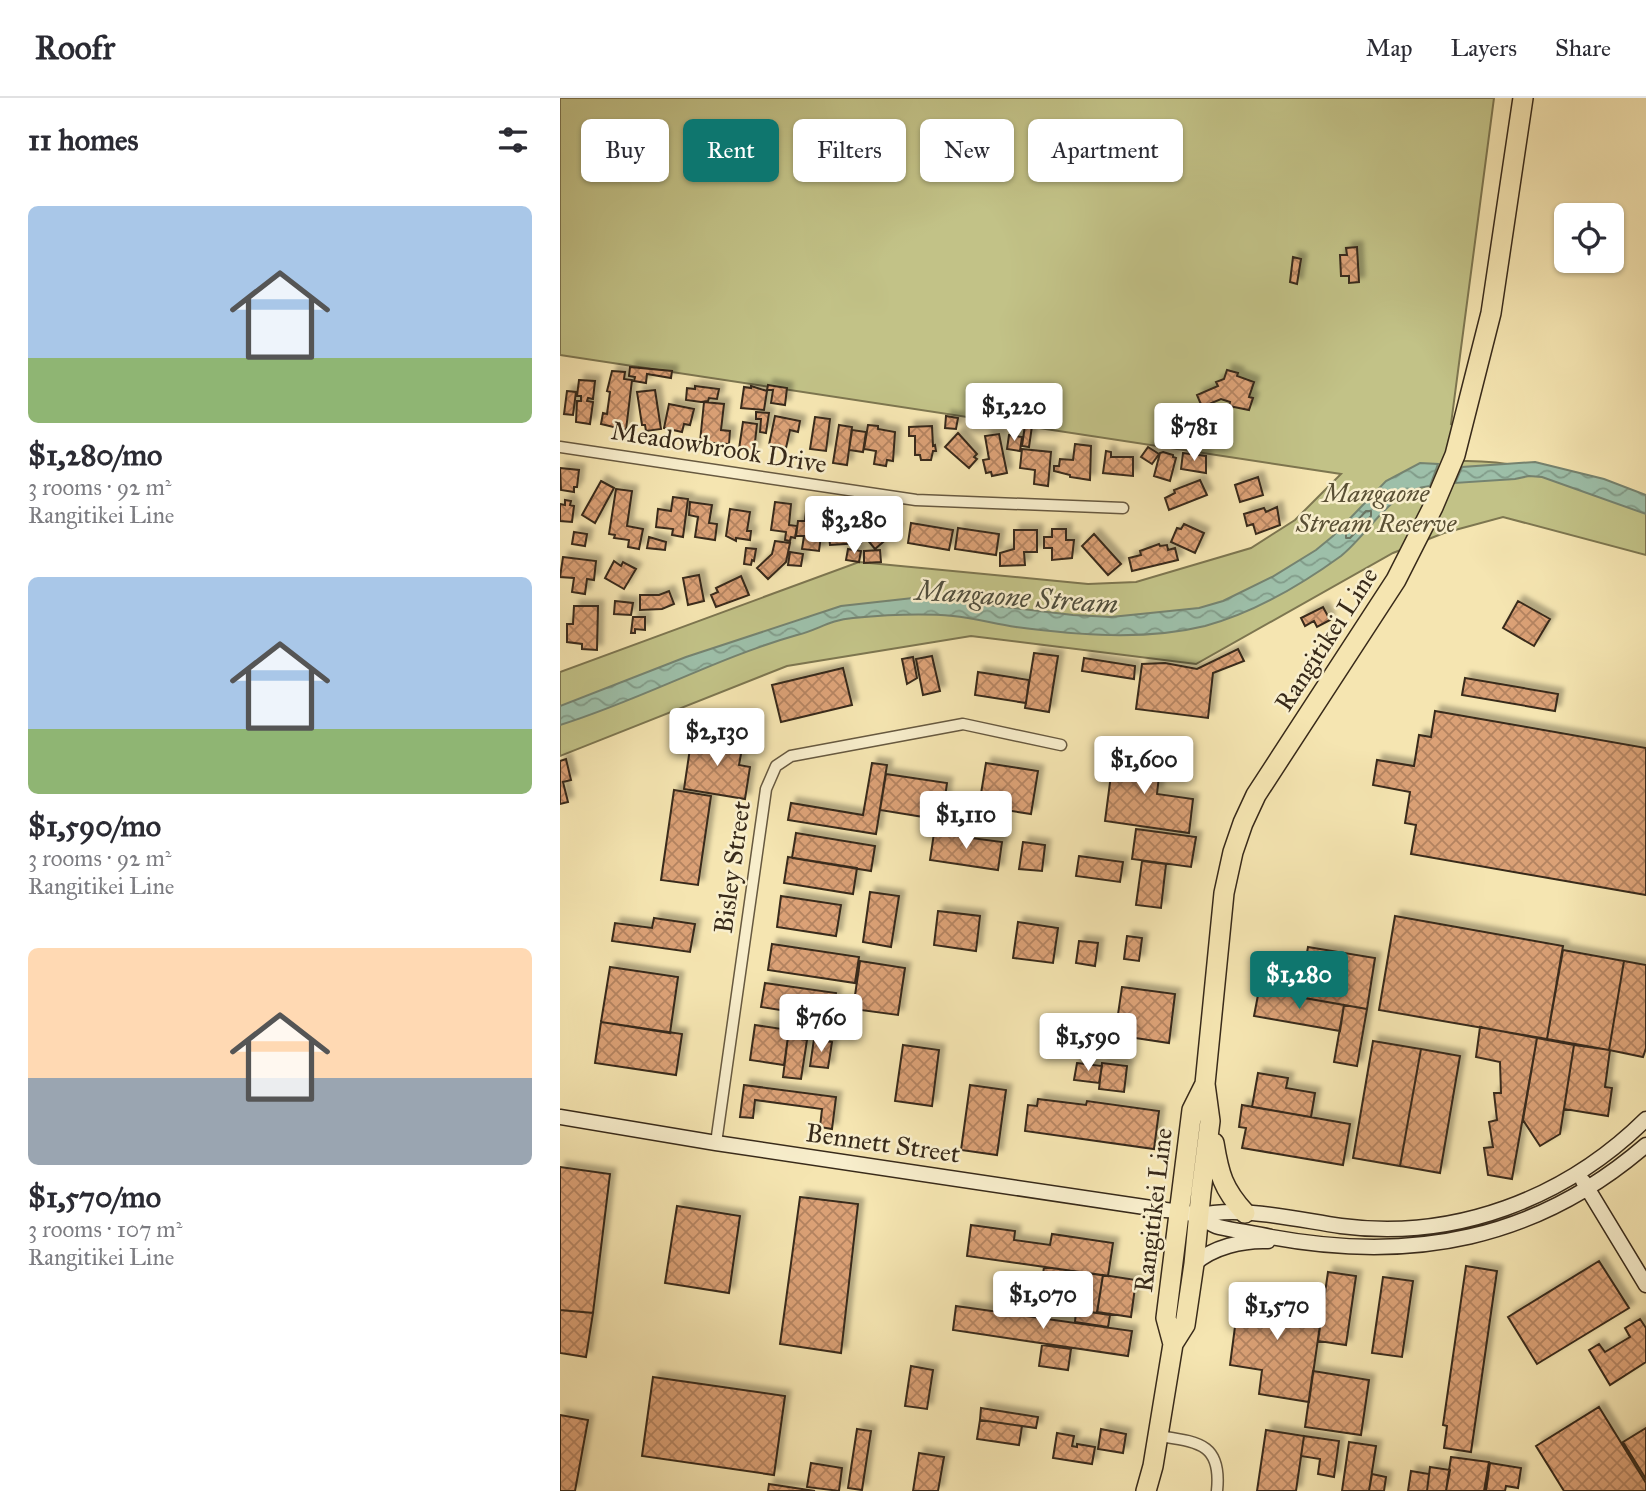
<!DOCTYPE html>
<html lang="en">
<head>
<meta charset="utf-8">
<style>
  body { margin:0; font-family:"IM FELL Great Primer",serif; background:#f7f7f7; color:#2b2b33; height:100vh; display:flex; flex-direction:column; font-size:26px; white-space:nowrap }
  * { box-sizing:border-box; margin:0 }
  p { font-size:23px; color:#7c7c81 }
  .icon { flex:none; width:38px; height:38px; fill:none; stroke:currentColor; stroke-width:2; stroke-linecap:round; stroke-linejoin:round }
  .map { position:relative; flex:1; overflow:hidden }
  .details { display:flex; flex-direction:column; background:#fff; width:560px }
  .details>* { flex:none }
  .guide { position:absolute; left:21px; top:21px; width:665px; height:63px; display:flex; gap:14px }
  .tools { position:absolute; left:994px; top:105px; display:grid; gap:14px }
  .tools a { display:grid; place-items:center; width:70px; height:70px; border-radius:10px; background:#fff; box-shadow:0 2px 5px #0004; font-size:35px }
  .price { position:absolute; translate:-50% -60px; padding:0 16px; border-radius:7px; background:#fff; color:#222; font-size:23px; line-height:46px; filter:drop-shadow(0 2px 4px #0008) }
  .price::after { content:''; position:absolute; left:50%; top:42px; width:21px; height:16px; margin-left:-10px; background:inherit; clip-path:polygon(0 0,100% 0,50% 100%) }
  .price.current { background:#0f766e; color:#fff }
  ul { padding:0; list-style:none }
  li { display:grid; align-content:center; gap:14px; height:371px; padding:0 28px }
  li span { display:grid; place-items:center; height:217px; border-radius:10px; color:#555 }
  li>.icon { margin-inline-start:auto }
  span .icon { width:126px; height:126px; fill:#fffc; stroke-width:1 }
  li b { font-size:30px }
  h2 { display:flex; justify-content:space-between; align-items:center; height:84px; padding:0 28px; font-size:30px }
  .pill { padding:0 24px; border-radius:10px; background:#fff; box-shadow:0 2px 5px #0004; font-size:24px; line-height:63px }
  .pill.current { background:#0f766e; color:#fff }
  header { display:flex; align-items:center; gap:42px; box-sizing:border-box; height:98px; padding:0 35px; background:#fff; border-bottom:2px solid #e1e1e2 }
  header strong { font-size:33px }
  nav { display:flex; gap:38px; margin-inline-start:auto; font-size:24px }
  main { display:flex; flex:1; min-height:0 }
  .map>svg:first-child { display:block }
</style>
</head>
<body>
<header>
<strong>Roofr</strong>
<nav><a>Map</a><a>Layers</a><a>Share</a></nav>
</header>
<main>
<section class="details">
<h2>11 homes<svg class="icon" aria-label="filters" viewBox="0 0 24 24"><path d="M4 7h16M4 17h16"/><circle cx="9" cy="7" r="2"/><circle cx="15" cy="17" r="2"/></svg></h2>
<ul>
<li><span style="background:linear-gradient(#a9c7e8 70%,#8fb573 0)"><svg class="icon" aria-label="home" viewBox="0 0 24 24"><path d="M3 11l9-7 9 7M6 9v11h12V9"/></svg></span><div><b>$1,280/mo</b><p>3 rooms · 92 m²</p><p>Rangitikei Line</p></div></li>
<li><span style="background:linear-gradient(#a9c7e8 70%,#8fb573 0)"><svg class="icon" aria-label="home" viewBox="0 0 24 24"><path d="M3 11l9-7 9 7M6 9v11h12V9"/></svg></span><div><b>$1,590/mo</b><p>3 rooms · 92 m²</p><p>Rangitikei Line</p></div></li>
<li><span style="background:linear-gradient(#ffd9b3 60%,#9aa5b1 0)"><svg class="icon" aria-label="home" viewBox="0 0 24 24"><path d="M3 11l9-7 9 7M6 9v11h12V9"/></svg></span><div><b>$1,570/mo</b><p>3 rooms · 107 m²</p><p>Rangitikei Line</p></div></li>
</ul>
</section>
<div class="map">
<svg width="1086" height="1393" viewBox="0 0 1086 1393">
  <defs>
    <pattern id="water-waves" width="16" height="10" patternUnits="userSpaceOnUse" patternTransform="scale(1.75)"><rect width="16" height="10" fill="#9dbfa9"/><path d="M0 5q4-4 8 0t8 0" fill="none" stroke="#819b89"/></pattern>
    <pattern id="building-cross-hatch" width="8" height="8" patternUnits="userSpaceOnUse" patternTransform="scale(1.75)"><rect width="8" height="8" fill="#dba176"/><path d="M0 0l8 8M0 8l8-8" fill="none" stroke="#b38360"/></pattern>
    <filter id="shadow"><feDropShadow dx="5.5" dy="-5.5" stdDeviation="2" flood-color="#0004"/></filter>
  </defs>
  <rect width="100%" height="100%" fill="#f5e5b1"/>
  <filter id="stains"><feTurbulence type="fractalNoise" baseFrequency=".00286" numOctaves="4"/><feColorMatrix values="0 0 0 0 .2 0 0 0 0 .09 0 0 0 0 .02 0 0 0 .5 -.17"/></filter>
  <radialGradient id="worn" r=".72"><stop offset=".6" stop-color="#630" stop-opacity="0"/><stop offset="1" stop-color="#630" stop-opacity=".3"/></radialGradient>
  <path fill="#c2c287" stroke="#7d7650" stroke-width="2" d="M0,0H934L891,326L903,327L900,363C968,361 1023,386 1086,408V457L943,419L884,435L833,455L636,566L411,538L227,568L0,658V574L299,464L528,486L576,484L691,450L735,422L781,376L0,257Z"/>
  <path fill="url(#water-waves)" stroke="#758370" stroke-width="2" d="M975,364L1044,381L1086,397V416L982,379L969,378L955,381L895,385L902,369Z
    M860,365L878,366L870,388C830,391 810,435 781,458C741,487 693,515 645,528C584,543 517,537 456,529C435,526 414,520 393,518C360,515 325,517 293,520C269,522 258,532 237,537C156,560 81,602 0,627V608L126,559L281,508L362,499L513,517L551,519L639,510L663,503L712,479L756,452L773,438L826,383Z"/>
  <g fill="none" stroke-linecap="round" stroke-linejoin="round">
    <path stroke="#6a7462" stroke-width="2" d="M806,413H811V418L790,440H786V435Z"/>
  </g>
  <path fill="url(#building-cross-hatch)" stroke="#382a1a" stroke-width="2" filter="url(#shadow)" d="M797,149L799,184L789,185V178H781L780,157H787L786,150Z
    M733,159L741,161L737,186L730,184Z
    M70,269L112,273L111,280L87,276L86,285L74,283L75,279L69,278Z
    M667,272L678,275L677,278L694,284L689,299L693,300L689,312L669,308L670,304L661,301L642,309L637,297L658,288L656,284L664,281Z
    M52,273L65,274L64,281L72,282L66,332L41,326L43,315L47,316L50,294L47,293Z
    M19,282L35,283L33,301L28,300L27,303L33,304L30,326L16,324L17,303H21V298H17Z
    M208,287L227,290L225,307L211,305L213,292H207Z
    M135,288L159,291L157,301L149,300L148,303L141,304L126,302L127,290L135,291Z
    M191,288L207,293L204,312L181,310L184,289L191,290Z
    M95,292L101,331L86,333L85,327H82L77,294Z
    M7,293L16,294L13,317L4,316Z
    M144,304L164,306L161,332L170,333L169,346L140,344Z
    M109,306L134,311L130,327L124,326L122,334L104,330Z
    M196,314L209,315L206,335L200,334L201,321H196Z
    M215,318L240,323L238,334L230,332L226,350L209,347Z
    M386,318L398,320L396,331L385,330Z
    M255,319L270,321L266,353L250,351Z
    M183,324L197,326L194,353L179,351Z
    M279,327L292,329L287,367L273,365Z
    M308,327L318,328V331L335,334L333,363L327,362L326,368L314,366L316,353L304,351Z
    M465,327L472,328L469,349L462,348Z
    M372,328L373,348L375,347L376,353H373L371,362H361L360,357H355V338H349V329Z
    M292,332L306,334L303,354L289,352Z
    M398,335L417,356L414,359L417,361L409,370L385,349Z
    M439,336L447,375L432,378L431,374L426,375L423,362L429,361L425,338Z
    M449,337L462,339L460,353L447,351Z
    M515,346L531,348L530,382L510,379V377L494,373V368H499L500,361L513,362Z
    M588,349L599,356L592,366L581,359Z
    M462,351L491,354L488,388L474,386L475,372L460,370Z
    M546,353L551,354V359H573V378L543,375Z
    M603,354L613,357V359L616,360L610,383L594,378L600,355Z
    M623,355L646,358V375L621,371Z
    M0,370L19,372L17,389H14V394L1,392Z
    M698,379L703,397L680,404L675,387Z
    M640,382L647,397L609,412L605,400L615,395L614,392Z
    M41,383L54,390L35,425L22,417Z
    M56,391L72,393L67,428L83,431L79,451L68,449L69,442L54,440L55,437L49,436Z
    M113,399L128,401L123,439L112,437L113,431L96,429L98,411L111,413Z
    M5,402L11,403L10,407L14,408L12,424L0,423V406L5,407Z
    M130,404L152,407L149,425L157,426L155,442L135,439L138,419L129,417Z
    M215,404L231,406L229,427L237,428L235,440L231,439L230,443L225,442L226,434L211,432Z
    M717,409L720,427L696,436L693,426L687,428L684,416L704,410L706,414Z
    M170,411L190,414L187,433H191L190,442L176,440V443L166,438Z
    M246,413L264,415L259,453L242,451L244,438H236L238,423H245Z
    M327,421L337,432L315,451L305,439Z
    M351,425L393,432L389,452L348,445Z
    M624,426L644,435L635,455L611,444L617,430L621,431Z
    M298,427L301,445L270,447L268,431Z
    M398,430L439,436L436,457L395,451Z
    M492,431H506V442H514L512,460L492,462V450H484V439H492Z
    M454,432H477V454H464L465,467L440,468V455L454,451Z
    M14,434L27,436L25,448L12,446Z
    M534,436L561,466L548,477L522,448Z
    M89,439L106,444L105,452L87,450Z
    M215,443L230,445L226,464L208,481L197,470L212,456Z
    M599,446L600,448L607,447L608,452L615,450L618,462L572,473L569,460L581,457L580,453Z
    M186,450L196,451L194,463L192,462L191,467L184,466Z
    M288,451L301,453L299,464L286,462Z
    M320,452L321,464L304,465V453Z
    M230,454L243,456L241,468L228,467Z
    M3,459L36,463L34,482L27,481L25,496L12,494L14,480L0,479Z
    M54,463L61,468L63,464L76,471L64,491L45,480Z
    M139,477L144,503L128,507L123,480Z
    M181,478L189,497L156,509L151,497L158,494L156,490Z
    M109,493L114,506L102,511L80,512V497H99Z
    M55,503L73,505L71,517L54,516Z
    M958,503L990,521L974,548L943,530Z
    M14,508H38L37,552L22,551V546L7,544V526H13Z
    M763,509L770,522L757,529L754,523L745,528L741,520Z
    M73,519H85V532L75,531V535H71Z
    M678,551L684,563L653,575L648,620L576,611L582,566L605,565L637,571Z
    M474,555L498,558L489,614L465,610Z
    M372,558L380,593L363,597L356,561Z
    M353,559L357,580L347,586L342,561Z
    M524,560L575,568L574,581L522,573Z
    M283,570L292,607L221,624L212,587Z
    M418,574L469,582L466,605L415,597Z
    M905,580L998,596L995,613L902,597Z
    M875,613L1086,650V797L851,756L856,727L845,725L850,694L813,687L817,662L854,668L859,637L871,639Z
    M132,637L183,645L179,667L190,669L185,701L124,691Z
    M554,654L601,660L597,696L633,701L629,735L545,723Z
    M6,661L11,682L3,684L8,704L0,706V663Z
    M312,665L327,667L316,736L228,722L231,705L303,717Z
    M426,665L478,673L471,716L419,708Z
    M326,676L387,685L382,722L320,712Z
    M114,692L151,698L138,787L101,782Z
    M576,731L636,739L631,769L572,761Z
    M236,735L315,748L311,773L232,760Z
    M374,735L442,744L438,772L370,762Z
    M463,744L485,747L482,773L459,771Z
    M519,758L563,764L560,784L516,778Z
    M228,759L297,770L293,796L224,785Z
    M582,763L606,766L601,810L576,807Z
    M310,794L339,798L331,849L303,844Z
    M221,798L281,807L276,838L217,829Z
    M378,813L420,818L416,853L374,847Z
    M835,818L1003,848L987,941L819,912Z
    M94,820L135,826L130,854L52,843L55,825L92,830Z
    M458,824L498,830L493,865L453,860Z
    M567,838L582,840L579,863L564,861Z
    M519,843L538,845L535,868L516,865Z
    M212,846L299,859L295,885L208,872Z
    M748,849L815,860L807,911L739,899Z
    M1003,852L1064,863L1049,952L987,941Z
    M300,863L345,870L338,917L293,911Z
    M1064,863L1086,867V950L1083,959L1049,952Z
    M50,869L118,879L110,935L41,924Z
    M205,885L276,895L272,920L201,909Z
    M562,889L615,896L609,945L555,937Z
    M699,892L784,907L780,933L694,918Z
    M784,907L807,911L797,968L774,964Z
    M41,924L122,936L116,977L35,965Z
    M195,927L229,932L224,967L190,962Z
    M920,929L977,940L952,1081L928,1077L924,1050L933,1049L929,1024L937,1022L934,995H941L940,964L916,959Z
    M228,939L247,942L241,981L223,979Z
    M977,940L1014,947L1000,1036L980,1048L963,1022Z
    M254,941L272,944L268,970L250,968Z
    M813,943L861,951L840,1068L793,1060Z
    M343,947L379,952L372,1008L335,1003Z
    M1014,947L1050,952L1045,989L1052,990L1048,1018L1004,1011Z
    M861,951L900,958L880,1075L840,1068Z
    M517,965L542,968L539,985L514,982Z
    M542,965L567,968L564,994L539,991Z
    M698,975L728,980L726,990L755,995L751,1019L692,1009Z
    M184,987L276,999L272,1031L260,1029L262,1011L195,1002L193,1020L180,1019Z
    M410,987L446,992L437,1057L401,1052Z
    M478,1001L526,1007L527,1003L599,1013L594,1051L465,1033L468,1007L477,1008Z
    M682,1007L790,1026L783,1067L682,1050L686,1030L679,1029Z
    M0,1069L50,1076L33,1215L0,1212Z
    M240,1099L298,1106L281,1255L220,1246Z
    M117,1108L180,1118L169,1195L105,1185Z
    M411,1127L455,1133L454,1142L490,1147L492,1136L553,1145L548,1178L407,1158Z
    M1039,1163L1069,1210L977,1266L948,1219Z
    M906,1168L937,1173L911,1354L884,1350L887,1328L883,1327Z
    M484,1169L543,1177L537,1215L479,1206Z
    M768,1174L796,1178L786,1247L758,1243Z
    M543,1177L576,1182L571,1219L537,1214Z
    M823,1179L853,1183L842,1259L812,1255Z
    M674,1193L763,1206L749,1304L699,1296L702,1272L670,1267L676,1221L671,1213Z
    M396,1208L572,1233L568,1258L393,1232Z
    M0,1212L33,1215L26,1259L0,1255Z
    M516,1212L550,1217L548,1229L515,1224Z
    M1080,1221L1086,1230V1264L1050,1287L1029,1252L1039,1246L1045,1254L1070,1239L1065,1230Z
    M482,1247L511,1251L508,1272L479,1268Z
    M351,1268L373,1272L367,1311L345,1308Z
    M753,1273L809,1282L801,1337L745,1329Z
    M93,1279L225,1298L214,1377L82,1358Z
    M1039,1309L1086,1385V1393H1004L976,1348Z
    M421,1310L478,1319L476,1330L420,1322Z
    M0,1317L28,1322L15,1393H0Z
    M420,1322L462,1328L459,1347L417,1341Z
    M1086,1330V1381L1063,1344Z
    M297,1331L311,1333L302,1392L288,1390Z
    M541,1331L566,1336L563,1355L538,1351Z
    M706,1332L744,1338L736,1393H697Z
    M497,1335L514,1338L512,1348L517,1349V1346L535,1349L532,1366L493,1360Z
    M744,1338L779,1343L774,1379L758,1376L760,1361L741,1358Z
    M789,1344L816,1348L809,1393H782Z
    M359,1355L384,1359L378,1393H353Z
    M891,1359L929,1364L924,1393H886Z
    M251,1365L282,1370L279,1393L247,1389Z
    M930,1365L961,1370L958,1390L946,1388L945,1393H926Z
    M870,1369L890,1372L886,1393H867Z
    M851,1373L869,1376L867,1393H848Z
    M812,1376L826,1379L824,1393H809Z
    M209,1386L255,1393H208Z"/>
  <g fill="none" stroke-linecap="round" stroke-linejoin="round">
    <defs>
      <path id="street" d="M0,349L356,402L563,410
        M156,1045L206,691L216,668L231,658L403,626L501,647
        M599,1338C638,1344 662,1345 657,1393"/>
      <path id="secondary" d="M0,1019L156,1045L598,1111C611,1113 628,1113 640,1119C646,1122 651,1127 659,1129C676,1133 694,1135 711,1139C852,1165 976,1142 1086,1047
        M1023,1083L1086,1187
        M638,1118C679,1107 738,1122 781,1128C894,1143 1005,1101 1086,1021
        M634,1166C653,1149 683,1142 708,1143"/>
      <path id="highway" d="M654,1045C659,1076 663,1091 685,1115
        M613,1246L606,1220L632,1012L645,986
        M586,1393L593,1368L613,1246L625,1227L634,1166L641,1094L650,1023L645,986L664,795L673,754L683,725L696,697L836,482L873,409L895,357L931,215L963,0"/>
    </defs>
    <use href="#street" stroke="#675940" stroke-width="13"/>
    <use href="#secondary" stroke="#382a1a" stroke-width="17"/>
    <use href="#highway" stroke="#382a1a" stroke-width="22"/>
    <use href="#street" stroke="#f8eecc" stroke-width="10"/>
    <use href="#secondary" stroke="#f8eecc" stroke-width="14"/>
    <use href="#highway" stroke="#f5e5b1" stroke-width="19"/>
  </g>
  <g text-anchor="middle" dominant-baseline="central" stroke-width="5" stroke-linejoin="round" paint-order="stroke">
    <g font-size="26" fill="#382a1a" stroke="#f8eecc">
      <text transform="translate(159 349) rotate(9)">Meadowbrook Drive</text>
      <text transform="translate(766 541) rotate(-57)">Rangitikei Line</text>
      <text transform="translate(172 769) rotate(-82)">Bisley Street</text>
      <text transform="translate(323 1045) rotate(8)">Bennett Street</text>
      <text transform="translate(593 1112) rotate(-83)">Rangitikei Line</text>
    </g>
    <g font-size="26" font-style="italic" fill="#5a5035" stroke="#f8eecc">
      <text x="816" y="395">Mangaone<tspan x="816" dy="30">Stream Reserve</tspan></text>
    </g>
    <g font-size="28" font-style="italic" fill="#514f3e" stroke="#f8eecc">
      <text transform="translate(457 499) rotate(4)">Mangaone Stream</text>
    </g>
  </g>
  <rect width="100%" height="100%" filter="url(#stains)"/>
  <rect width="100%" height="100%" fill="url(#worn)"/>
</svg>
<div class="tools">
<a><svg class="icon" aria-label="locate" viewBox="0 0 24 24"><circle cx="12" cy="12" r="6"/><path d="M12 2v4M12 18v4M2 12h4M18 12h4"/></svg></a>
</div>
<b class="price" style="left:454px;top:345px">$1,220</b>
<b class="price" style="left:634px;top:365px">$781</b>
<b class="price" style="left:294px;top:458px">$3,280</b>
<b class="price" style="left:157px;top:670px">$2,130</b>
<b class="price" style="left:584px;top:698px">$1,600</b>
<b class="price" style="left:406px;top:753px">$1,110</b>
<b class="price current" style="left:739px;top:913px">$1,280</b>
<b class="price" style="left:261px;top:956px">$760</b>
<b class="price" style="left:528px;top:975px">$1,590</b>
<b class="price" style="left:483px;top:1233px">$1,070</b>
<b class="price" style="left:717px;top:1244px">$1,570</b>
<div class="guide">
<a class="pill">Buy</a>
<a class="pill current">Rent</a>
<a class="pill">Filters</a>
<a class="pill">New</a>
<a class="pill">Apartment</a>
</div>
</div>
</main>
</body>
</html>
